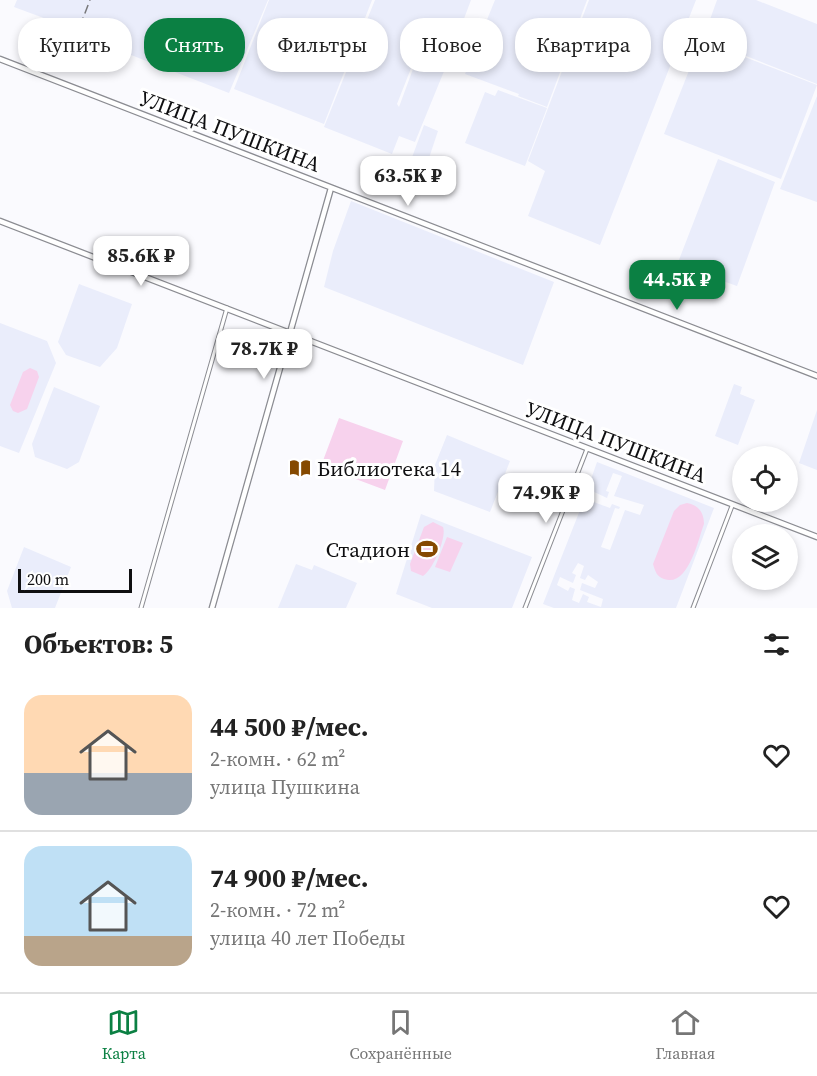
<!DOCTYPE html>
<html lang="ru">
<head>
<meta charset="utf-8">
<style>
  body { margin:0; font-family:"Source Serif 4",serif; background:#f6f6f6; color:#222; height:100vh; display:flex; flex-direction:column; font-size:22px; white-space:nowrap }
  * { box-sizing:border-box; margin:0 }
  p { font-size:20px; color:#767676 }
  .icon { flex:none; width:33px; height:33px; fill:none; stroke:currentColor; stroke-width:2; stroke-linecap:round; stroke-linejoin:round }
  .map { position:relative; height:608px; overflow:hidden }
  .drawer { display:flex; flex-direction:column; background:#fff; flex:1 }
  .drawer>* { flex:none }
  .banner { position:absolute; left:18px; top:18px; width:782px; height:54px; display:flex; gap:12px }
  .fabs { position:absolute; left:732px; top:446px; display:grid; gap:12px }
  .fabs a { display:grid; place-items:center; width:66px; height:66px; border-radius:50%; background:#fff; box-shadow:0 3px 9px #0003; font-size:30px }
  .scale { position:absolute; left:18px; bottom:15px; width:114px; box-sizing:border-box; padding-left:6px; border:3px solid #0f0f11; border-top:0; font-size:16px; line-height:21px; white-space:nowrap; color:#0f0f11; -webkit-text-stroke:4px #fff; paint-order:stroke }
  .price { position:absolute; translate:-50% -51px; padding:0 14px; border-radius:12px; background:#fff; color:#222; font-size:20px; line-height:39px; filter:drop-shadow(0 2px 3px #0008) }
  .price::after { content:''; position:absolute; left:50%; top:36px; width:18px; height:14px; margin-left:-9px; background:inherit; clip-path:polygon(0 0,100% 0,50% 100%) }
  .price.current { background:#0b8043; color:#fff }
  ul { padding:0; list-style:none }
  li { display:flex; align-items:center; gap:18px; height:150px; padding:0 24px }
  li+li { border-top:2px solid #e0e0e0 }
  li span { display:grid; place-items:center; flex:none; width:168px; height:120px; border-radius:18px; color:#555 }
  li>.icon { margin-inline-start:auto }
  span .icon { width:72px; height:72px; fill:#fffc; stroke-width:1 }
  li b { font-size:26px }
  h2 { display:flex; justify-content:space-between; align-items:center; height:72px; padding:0 24px; font-size:26px }
  .pill { padding:0 21px; border-radius:24px; background:#fff; box-shadow:0 3px 9px #0003; font-size:21px; line-height:54px }
  .pill.current { background:#0b8043; color:#fff }
  .dock { display:flex; justify-content:space-around; align-items:center; height:84px; border-top:2px solid #e0e0e0; background:#fff; font-size:16px; color:#767676 }
  .dock a { display:grid; justify-items:center; gap:3px }
  .dock .current { color:#0b8043 }
  .map>svg:first-child { display:block }
</style>
</head>
<body>
<div class="map">
<svg width="817" height="608" viewBox="0 0 817 608">
  <rect width="100%" height="100%" fill="#fafafe"/>
  <path fill="#eaedfb" fill-rule="evenodd" d="M17,0H268L229,93L82,36L68,27L14,7Z
    M269,0H372L324,124L234,89Z
    M375,0H471L456,40L426,30L397,104L399,107L427,31L456,42L415,142L399,136L392,154L324,127Z
    M495,0H587L547,107L518,96L519,94L465,74Z
    M589,0H696L600,245L528,216L545,171L528,161Z
    M717,0H756L817,24V84L703,39Z
    M701,40L817,85L781,179L664,134Z
    M498,90L547,108L525,166L465,143L485,92L495,96Z
    M817,96V202L780,189Z
    M424,125L438,131L426,167L411,160Z
    M718,159L775,182L737,286L677,265Z
    M351,201L554,282L523,365L324,287L333,251Z
    M79,284L132,304L117,348L100,367L66,355L58,342Z
    M0,323L47,341L56,363L19,453L0,446Z
    M734,384L742,387L740,394L755,400L738,445L715,436Z
    M54,387L100,406L79,462L67,469L35,457L32,444Z
    M817,410V470L799,463Z
    M447,435L510,461L490,512L434,491L435,465Z
    M597,462L714,508L676,608H554L543,604L582,505ZM613,473L622,476L614,496L644,505L640,515L625,510L610,550L601,547L615,508L619,509L620,507L612,504L610,508L588,500L592,491L607,498L609,492L606,491ZM578,563L584,566L580,578L585,580L588,575L598,582L595,588L582,583L580,590L603,599L601,607L587,602L589,597L583,594L579,603L572,600L575,589L570,587L568,591L557,585L560,577L573,583L576,575L572,573Z
    M421,514L532,557L512,608H432L396,594Z
    M24,547L71,567L55,608H12L7,591Z
    M296,564L312,570L314,565L357,583L346,608H278Z"/>
  <path fill="#f7d2ed" d="M30,368L37,371L39,377L27,409L18,413L13,411L10,405L23,372Z
    M339,418L403,441L385,490L321,466Z
    M687,503C698,505 704,512 704,524C698,540 688,588 664,579C657,577 655,571 653,564L674,511L680,505Z
    M433,522L443,527C447,537 433,570 423,576L411,571L410,564L424,527Z
    M447,537L463,543L450,572L435,567Z"/>
  <g fill="none" stroke-linecap="round" stroke-linejoin="round">
    <defs>
      <path id="street" d="M141,608L227,308
        M525,608L587,449
        M693,608L732,506"/>
      <path id="secondary" d="M0,59L817,376
        M0,221L817,537
        M212,608L331,188"/>
    </defs>
    <use href="#street" stroke="#8b8c92" stroke-width="5"/>
    <use href="#secondary" stroke="#8b8c92" stroke-width="7"/>
    <use href="#street" stroke="#fff" stroke-width="3"/>
    <use href="#secondary" stroke="#fff" stroke-width="4.5"/>
    <path stroke="#78787a" stroke-width="1.5" stroke-dasharray="9 4.5" stroke-linecap="butt" d="M80,26L90,0"/>
  </g>
  <defs>
    <symbol id="library-bare" viewBox="-9 -9 18 18"><path d="M-6-4Q-3-5.5-.7-3.5V5Q-3 3-6 4ZM6-4Q3-5.5 .7-3.5V5Q3 3 6 4Z" fill="#854901" stroke="#fff" stroke-width="2.5" paint-order="stroke"/></symbol>
    <symbol id="stadium-bare" viewBox="-9 -9 18 18"><path d="M0-5a6.5 5 0 1 0 0 10a6.5 5 0 1 0 0-10ZM-3.5-1.8h7v3.6h-7Z" fill="#854901" stroke="#fff" stroke-width="2.5" paint-order="stroke"/></symbol>
  </defs>
  <g fill-rule="evenodd">
    <use href="#library-bare" x="285" y="453" width="30" height="30"/>
    <use href="#stadium-bare" x="412" y="534" width="30" height="30"/>
  </g>
  <g text-anchor="middle" dominant-baseline="central" stroke-width="6" stroke-linejoin="round" paint-order="stroke">
    <g font-size="21" fill="#0f0f11" stroke="#fff">
      <text transform="translate(230 131) rotate(21)">УЛИЦА ПУШКИНА</text>
      <text transform="translate(616 442) rotate(21)">УЛИЦА ПУШКИНА</text>
    </g>
    <g font-size="21" fill="#0f0f11" stroke="#fff" text-anchor="start">
      <text x="317" y="468">Библиотека 14</text>
      <text x="410" y="549" text-anchor="end">Стадион</text>
    </g>
  </g>
</svg>
<div class="fabs">
<a><svg class="icon" aria-label="locate" viewBox="0 0 24 24"><circle cx="12" cy="12" r="6"/><path d="M12 2v4M12 18v4M2 12h4M18 12h4"/></svg></a>
<a><svg class="icon" aria-label="layers" viewBox="0 0 24 24"><path d="M12 4l9 5-9 5-9-5zM3 14l9 5 9-5"/></svg></a>
</div>
<div class="scale">200 m</div>
<b class="price" style="left:408px;top:207px">63.5K ₽</b>
<b class="price" style="left:141px;top:287px">85.6K ₽</b>
<b class="price current" style="left:677px;top:311px">44.5K ₽</b>
<b class="price" style="left:264px;top:380px">78.7K ₽</b>
<b class="price" style="left:546px;top:524px">74.9K ₽</b>
<div class="banner">
<a class="pill">Купить</a>
<a class="pill current">Снять</a>
<a class="pill">Фильтры</a>
<a class="pill">Новое</a>
<a class="pill">Квартира</a>
<a class="pill">Дом</a>
</div>
</div>
<section class="drawer">
<h2>Объектов: 5<svg class="icon" aria-label="filters" viewBox="0 0 24 24"><path d="M4 7h16M4 17h16"/><circle cx="9" cy="7" r="2"/><circle cx="15" cy="17" r="2"/></svg></h2>
<ul>
<li><span style="background:linear-gradient(#ffd9b3 65%,#9aa5b1 0)"><svg class="icon" aria-label="home" viewBox="0 0 24 24"><path d="M3 11l9-7 9 7M6 9v11h12V9"/></svg></span><div><b>44 500 ₽/мес.</b><p>2-комн. · 62 m²</p><p>улица Пушкина</p></div><svg class="icon" aria-label="heart" viewBox="0 0 24 24"><path d="M12 20l-8-8c-3-5 5-10 8-4 3-6 11-1 8 4z"/></svg></li>
<li><span style="background:linear-gradient(#bfe0f5 75%,#b9a48a 0)"><svg class="icon" aria-label="home" viewBox="0 0 24 24"><path d="M3 11l9-7 9 7M6 9v11h12V9"/></svg></span><div><b>74 900 ₽/мес.</b><p>2-комн. · 72 m²</p><p>улица 40 лет Победы</p></div><svg class="icon" aria-label="heart" viewBox="0 0 24 24"><path d="M12 20l-8-8c-3-5 5-10 8-4 3-6 11-1 8 4z"/></svg></li>
</ul>
</section>
<nav class="dock">
<a class="current"><svg class="icon" aria-label="map" viewBox="0 0 24 24"><path d="M3 6l6-2 6 2 6-2v14l-6 2-6-2-6 2zM9 4v14M15 6v14"/></svg>Карта</a>
<a><svg class="icon" aria-label="saved" viewBox="0 0 24 24"><path d="M7 4h10v16l-5-4-5 4z"/></svg>Сохранённые</a>
<a><svg class="icon" aria-label="home" viewBox="0 0 24 24"><path d="M3 11l9-7 9 7M6 9v11h12V9"/></svg>Главная</a>
</nav>
</body>
</html>
